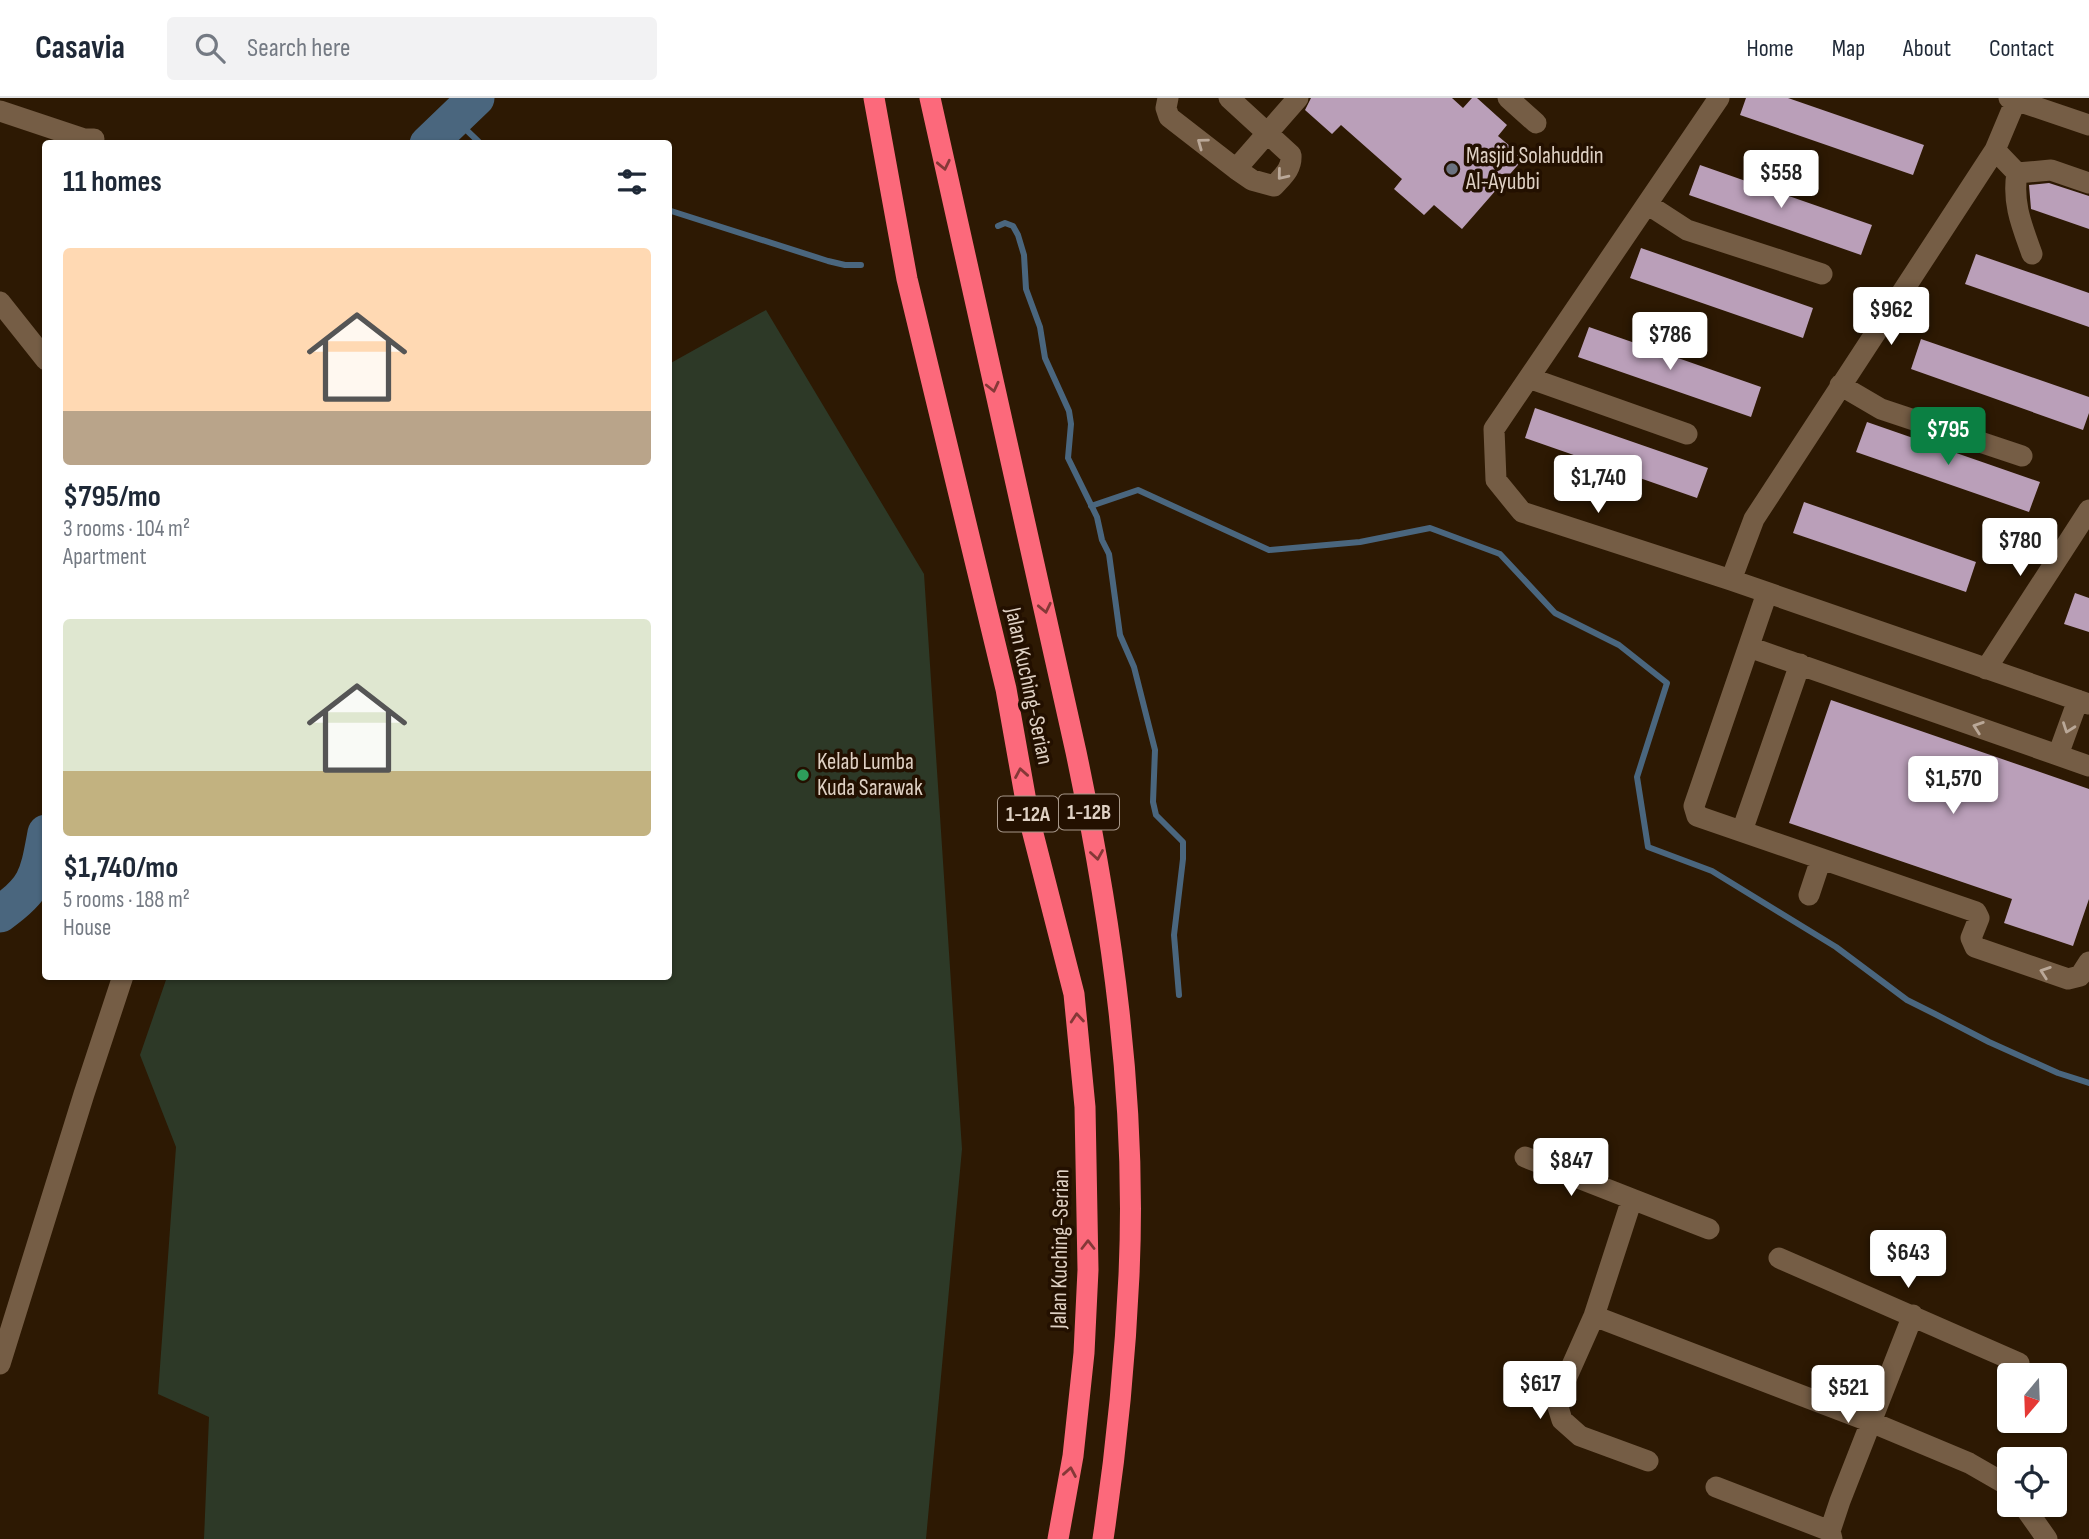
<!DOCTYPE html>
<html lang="en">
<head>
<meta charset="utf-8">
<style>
  body { margin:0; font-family:"Sofia Sans Condensed",sans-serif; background:#f2f2f3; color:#1f2937; height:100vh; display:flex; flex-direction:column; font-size:26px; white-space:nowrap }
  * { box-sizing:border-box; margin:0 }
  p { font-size:23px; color:#747a83 }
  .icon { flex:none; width:38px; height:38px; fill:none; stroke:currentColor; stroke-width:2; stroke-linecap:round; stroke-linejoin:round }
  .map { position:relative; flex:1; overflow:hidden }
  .sheet { position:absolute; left:42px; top:42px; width:630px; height:840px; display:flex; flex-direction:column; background:#fff; border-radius:7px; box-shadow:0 2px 5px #0004 }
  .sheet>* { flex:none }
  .needle { width:46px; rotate:199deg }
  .buttons { position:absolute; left:1997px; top:1265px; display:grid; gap:14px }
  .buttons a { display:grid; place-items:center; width:70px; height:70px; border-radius:7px; background:#fff; box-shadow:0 2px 5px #0004; font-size:35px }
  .price { position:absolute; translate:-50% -60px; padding:0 16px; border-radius:7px; background:#fff; color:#222; font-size:23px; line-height:46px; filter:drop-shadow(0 2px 4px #0008) }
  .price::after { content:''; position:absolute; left:50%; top:42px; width:21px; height:16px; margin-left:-10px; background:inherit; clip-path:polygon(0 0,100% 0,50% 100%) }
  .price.active { background:#0b8043; color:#fff }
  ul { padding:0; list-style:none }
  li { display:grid; align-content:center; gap:14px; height:371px; padding:0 21px }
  li span { display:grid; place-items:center; height:217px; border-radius:7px; color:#555 }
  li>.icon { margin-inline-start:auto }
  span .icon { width:126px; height:126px; fill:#fffc; stroke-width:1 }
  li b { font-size:30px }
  h2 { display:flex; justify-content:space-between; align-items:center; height:84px; padding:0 21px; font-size:30px }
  header { display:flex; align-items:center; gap:42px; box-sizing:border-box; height:98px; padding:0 35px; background:#fff; border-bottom:2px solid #e0e1e3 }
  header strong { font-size:33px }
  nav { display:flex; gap:38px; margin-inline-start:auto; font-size:24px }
  .search { width:490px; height:63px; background:#f2f2f3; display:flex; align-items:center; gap:18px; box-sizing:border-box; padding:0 24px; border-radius:7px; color:#747a83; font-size:26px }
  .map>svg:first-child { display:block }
</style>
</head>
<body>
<header>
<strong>Casavia</strong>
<div class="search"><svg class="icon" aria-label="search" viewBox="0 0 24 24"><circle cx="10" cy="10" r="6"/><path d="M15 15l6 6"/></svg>Search here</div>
<nav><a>Home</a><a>Map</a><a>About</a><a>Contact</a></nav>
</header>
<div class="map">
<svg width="2089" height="1441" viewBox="0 0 2089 1441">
  <rect width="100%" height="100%" fill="#2d1903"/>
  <path fill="#2d3927" d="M766,212L924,476L962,1051L926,1441H204L209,1319L158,1296L176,1049L140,957L167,879L668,878L669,266Z"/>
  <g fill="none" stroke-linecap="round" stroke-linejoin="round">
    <path stroke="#4a667e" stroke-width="6" d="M454,20L481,46
      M668,112L828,163L845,167H861
      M998,128L1005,125L1013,128L1018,137L1024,157L1026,191L1040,229L1045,260L1069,313L1071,326L1068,360L1097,419L1102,442L1109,456L1120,537L1134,569L1155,652L1153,704L1156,717L1183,744V761L1174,837L1179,897
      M1091,408L1138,392L1269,452L1360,444L1430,430L1500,456L1555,515L1619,547L1667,585L1637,679L1648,749L1712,773L1836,849L1907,902L1935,916L1989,944L2058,975L2089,985"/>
    <path stroke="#4a667e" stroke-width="37" d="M428,46L476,0
      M0,816C37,790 38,778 46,735"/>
  </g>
  <path fill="#ba9fb9" d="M1311,0H1452L1463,10L1472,0H1477L1507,27L1498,38L1524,60L1462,131L1434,107L1424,117L1394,91L1402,81L1341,27L1332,36L1305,12Z
    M1746,0H1788L1924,47L1913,77L1740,17Z
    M1700,67L1872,127L1861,157L1689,97Z
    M2049,85L2089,98V131L2031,111L2029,87Z
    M1641,150L1813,210L1803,240L1630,180Z
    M1976,156L2089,195V229L1965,186Z
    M1589,229L1761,289L1751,319L1578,259Z
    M1921,241L2089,299V315L2083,332L1911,271Z
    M1535,310L1708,370L1697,400L1525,340Z
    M1867,324L2040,384L2029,414L1856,354Z
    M1804,404L1976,464L1966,494L1793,435Z
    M2075,495L2089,500V534L2064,526Z
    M1831,602L2089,691V801L2073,848L2004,825L2012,801L1789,725Z"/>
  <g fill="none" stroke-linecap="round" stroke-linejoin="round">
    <path stroke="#755d45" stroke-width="21" d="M1168,0L1166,10L1169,19L1236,71L1298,0
      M1229,0L1291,57C1292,71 1283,78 1274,88L1252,82L1236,71
      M1508,0L1536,25
      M1719,0L1494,331L1496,382L1522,414L1731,482L2089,606
      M2009,0L2089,27
      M0,13L84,41H94
      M1995,52L2017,75C2012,105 2022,128 2032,156
      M2017,75L2051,72L2089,85
      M1647,106L1687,132L1822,176
      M0,204L46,262
      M1529,280L1687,336
      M1840,287L1881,311L2022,358
      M1731,482L1754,421L1995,52L2016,2
      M1767,495L1694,708L1697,718L1976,814L1979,820L1971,840L1975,849L2068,881L2080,878L2089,864
      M1749,549L2089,668
      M1986,571L2089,412
      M2058,657L2078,602
      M1742,733L1800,566
      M1809,797L1821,761
      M1525,1059L1632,1101
      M1709,1131L1632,1101L1594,1218L1871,1324L1969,1365L2009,1388
      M1779,1160L2019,1265
      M1594,1218L1561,1292L1558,1309L1562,1322L1580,1338L1648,1363
      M0,1266L84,996L123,878
      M1716,1389L1830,1433
      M2023,1407L2047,1441
      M1832,1441L1830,1433L1840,1403L1913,1217"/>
    <path stroke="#fc697b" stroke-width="21" d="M874,0L907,181L1006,591L1029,720L1074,896L1085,1009L1088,1172L1084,1255L1073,1358L1058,1441
      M930,0L1076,654C1112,825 1137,1001 1129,1177C1125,1265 1116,1354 1103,1441"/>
  </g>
  <defs><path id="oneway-chevron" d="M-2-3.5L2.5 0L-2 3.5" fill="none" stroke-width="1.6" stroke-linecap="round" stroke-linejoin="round" transform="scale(1.75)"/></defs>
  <g stroke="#baa898">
    <use href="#oneway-chevron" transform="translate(1202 45) rotate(-144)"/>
    <use href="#oneway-chevron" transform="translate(1282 77) rotate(129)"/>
    <use href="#oneway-chevron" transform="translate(1978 629) rotate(-161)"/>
    <use href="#oneway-chevron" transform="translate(2068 630) rotate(110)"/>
    <use href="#oneway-chevron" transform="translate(2045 874) rotate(-161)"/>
  </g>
  <g stroke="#853837">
    <use href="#oneway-chevron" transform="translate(944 67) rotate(78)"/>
    <use href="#oneway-chevron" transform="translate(993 289) rotate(77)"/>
    <use href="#oneway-chevron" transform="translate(1045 510) rotate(78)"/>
    <use href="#oneway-chevron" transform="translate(1021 675) rotate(-100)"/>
    <use href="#oneway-chevron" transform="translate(1097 757) rotate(81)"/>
    <use href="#oneway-chevron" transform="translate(1077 920) rotate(-95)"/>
    <use href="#oneway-chevron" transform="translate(1088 1147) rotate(-90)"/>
    <use href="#oneway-chevron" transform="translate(1070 1374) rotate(-80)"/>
  </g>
  <circle fill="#6b7280" stroke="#231000" stroke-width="2.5" cx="1452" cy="71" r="7"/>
  <circle fill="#2e9e5b" stroke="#231000" stroke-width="2.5" cx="803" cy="677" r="7"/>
  <g text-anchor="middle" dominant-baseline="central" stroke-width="7" stroke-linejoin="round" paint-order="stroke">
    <g fill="#231000" stroke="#a79789" stroke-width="2">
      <rect x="1059" y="696.5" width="60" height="35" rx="5"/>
      <rect x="998" y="698.5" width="60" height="35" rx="5"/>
    </g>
    <g font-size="21" font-weight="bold" fill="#dfd1c4">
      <text x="1089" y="714">1-12B</text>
      <text x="1028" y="716">1-12A</text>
    </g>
    <g font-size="23" fill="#dfd1c4" stroke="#231000" text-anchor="start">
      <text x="1466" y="58">Masjid Solahuddin<tspan x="1466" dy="26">Al-Ayubbi</tspan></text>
      <text x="817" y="664">Kelab Lumba<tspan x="817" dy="26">Kuda Sarawak</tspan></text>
    </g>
    <g font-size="23" fill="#dfd1c4" stroke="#231000">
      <text transform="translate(1029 588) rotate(78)">Jalan Kuching-Serian</text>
      <text transform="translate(1060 1151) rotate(-89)">Jalan Kuching-Serian</text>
    </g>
  </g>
</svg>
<div class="buttons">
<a><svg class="needle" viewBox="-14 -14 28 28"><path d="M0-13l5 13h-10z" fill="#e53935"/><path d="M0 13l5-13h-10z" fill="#747a83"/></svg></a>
<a><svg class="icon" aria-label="locate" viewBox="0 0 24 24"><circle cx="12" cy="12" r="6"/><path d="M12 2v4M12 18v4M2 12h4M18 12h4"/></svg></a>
</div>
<b class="price" style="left:1781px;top:112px">$558</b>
<b class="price" style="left:1891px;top:249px">$962</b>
<b class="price" style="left:1670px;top:274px">$786</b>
<b class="price active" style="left:1948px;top:369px">$795</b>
<b class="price" style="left:1598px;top:417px">$1,740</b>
<b class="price" style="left:2020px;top:480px">$780</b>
<b class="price" style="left:1953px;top:718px">$1,570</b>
<b class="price" style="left:1571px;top:1100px">$847</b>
<b class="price" style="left:1908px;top:1192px">$643</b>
<b class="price" style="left:1540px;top:1323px">$617</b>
<b class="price" style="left:1848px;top:1327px">$521</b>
<section class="sheet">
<h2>11 homes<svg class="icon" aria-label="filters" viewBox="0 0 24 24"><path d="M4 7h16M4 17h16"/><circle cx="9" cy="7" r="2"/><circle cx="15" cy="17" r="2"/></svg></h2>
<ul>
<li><span style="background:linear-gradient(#ffd9b3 75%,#b9a48a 0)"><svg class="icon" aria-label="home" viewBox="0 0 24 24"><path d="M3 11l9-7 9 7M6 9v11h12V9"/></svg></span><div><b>$795/mo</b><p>3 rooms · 104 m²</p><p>Apartment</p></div></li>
<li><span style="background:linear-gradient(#dfe7d0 70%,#c2b280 0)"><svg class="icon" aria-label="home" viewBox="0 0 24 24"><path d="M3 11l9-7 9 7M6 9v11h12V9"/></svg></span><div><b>$1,740/mo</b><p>5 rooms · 188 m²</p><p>House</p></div></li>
</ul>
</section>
</div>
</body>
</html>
